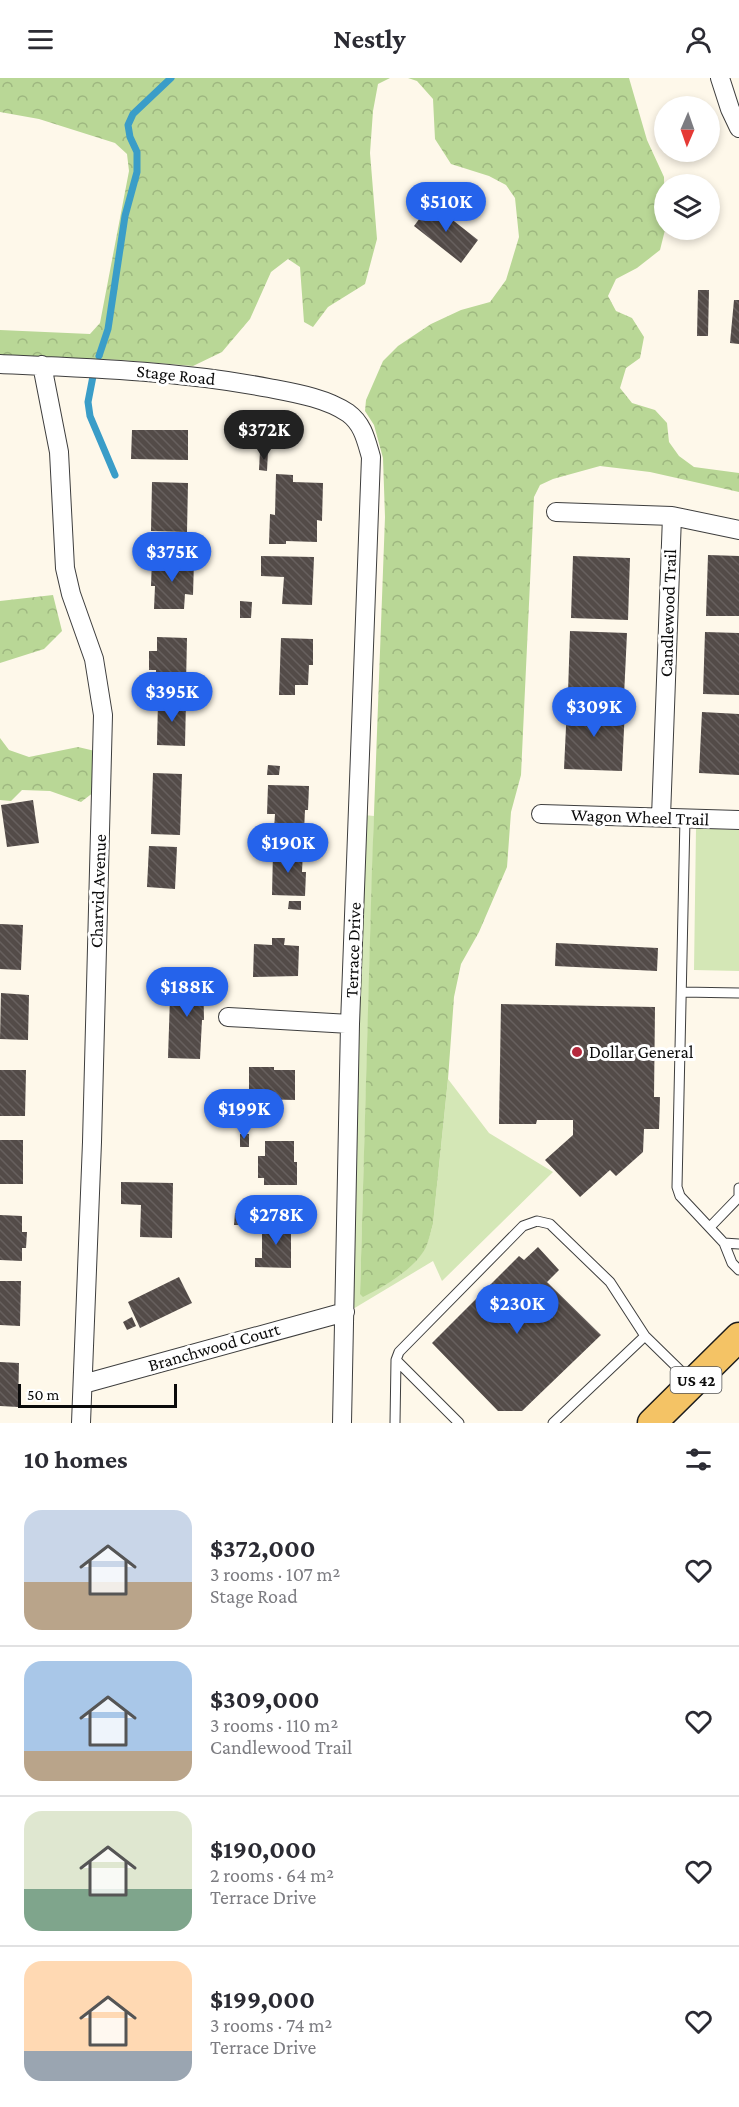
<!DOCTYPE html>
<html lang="en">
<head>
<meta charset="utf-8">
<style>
  body { margin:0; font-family:"Crimson Pro",serif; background:#f7f7f7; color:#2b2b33; height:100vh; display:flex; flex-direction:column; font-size:22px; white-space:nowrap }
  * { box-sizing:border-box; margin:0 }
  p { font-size:20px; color:#7c7c81 }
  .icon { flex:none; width:33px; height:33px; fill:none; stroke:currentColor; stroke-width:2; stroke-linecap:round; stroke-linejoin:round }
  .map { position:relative; height:1345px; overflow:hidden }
  .side { display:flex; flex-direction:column; background:#fff; flex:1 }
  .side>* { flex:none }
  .needle { width:39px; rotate:182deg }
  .tools { position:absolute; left:654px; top:18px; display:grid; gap:12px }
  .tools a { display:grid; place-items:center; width:66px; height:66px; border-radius:50%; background:#fff; box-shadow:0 3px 9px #0003; font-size:30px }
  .scale { position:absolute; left:18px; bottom:15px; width:159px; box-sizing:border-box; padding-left:6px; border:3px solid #0b0b0b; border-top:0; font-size:16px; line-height:21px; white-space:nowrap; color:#0b0b0b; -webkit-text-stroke:4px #fff; paint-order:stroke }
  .price { position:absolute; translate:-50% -51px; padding:0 14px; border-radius:21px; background:#2563eb; color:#fff; font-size:20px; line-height:39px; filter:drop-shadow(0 2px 3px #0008) }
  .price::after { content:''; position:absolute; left:50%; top:36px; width:18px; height:14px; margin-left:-9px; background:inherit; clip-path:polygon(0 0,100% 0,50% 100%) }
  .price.active { background:#222; color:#fff }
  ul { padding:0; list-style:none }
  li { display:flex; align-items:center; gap:18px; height:150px; padding:0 24px }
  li+li { border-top:2px solid #e1e1e2 }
  li span { display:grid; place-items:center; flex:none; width:168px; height:120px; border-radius:18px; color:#555 }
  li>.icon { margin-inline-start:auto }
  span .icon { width:72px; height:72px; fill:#fffc; stroke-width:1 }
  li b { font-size:26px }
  h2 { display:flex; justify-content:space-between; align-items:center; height:72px; padding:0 24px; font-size:26px }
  header { display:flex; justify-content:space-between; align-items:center; height:78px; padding:0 24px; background:#fff; font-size:27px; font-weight:700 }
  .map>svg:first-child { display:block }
</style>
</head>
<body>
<header><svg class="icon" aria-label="menu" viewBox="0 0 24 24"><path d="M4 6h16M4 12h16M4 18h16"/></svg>Nestly<svg class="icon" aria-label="person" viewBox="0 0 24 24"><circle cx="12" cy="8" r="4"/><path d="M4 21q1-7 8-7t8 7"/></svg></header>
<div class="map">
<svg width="739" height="1345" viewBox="0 0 739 1345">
  <defs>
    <pattern id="forest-crowns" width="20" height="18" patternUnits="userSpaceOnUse" patternTransform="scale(1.5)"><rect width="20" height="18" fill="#b9d796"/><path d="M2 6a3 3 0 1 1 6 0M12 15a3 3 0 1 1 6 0" fill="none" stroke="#9eb780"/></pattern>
    <pattern id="building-back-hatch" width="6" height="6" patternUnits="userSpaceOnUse" patternTransform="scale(1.5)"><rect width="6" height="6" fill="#534b48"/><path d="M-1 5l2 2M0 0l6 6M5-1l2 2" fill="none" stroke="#67605e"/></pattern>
  </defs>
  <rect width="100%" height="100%" fill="#fef8ea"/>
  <path fill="#d4e7b6" d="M364,737L374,738L360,1216C382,1213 416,1189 426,1168C429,1161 431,1153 433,1146L448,1001L489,1055L553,1094L442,1203L433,1183L353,1231Z
    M696,750L739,752V893L694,892Z"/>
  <path fill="url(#forest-crowns)" d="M0,0H390L378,6L373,33L370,75L377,161L365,206L328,229L313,249L304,244L300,189L288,181L271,194L250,241L222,274L193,288L121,282L0,277V252L90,256L100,245L129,93L127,76L115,65L39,41L0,34Z
    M408,0H629L647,62L664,99L665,152L660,172L637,190L616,201L608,218L616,233L632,240L644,259L640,280L626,290L620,310L632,325L655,332L667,345L669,364L679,378L694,389L739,395V414L650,394L600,388L553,401L540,407L534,419L521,697L511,734L507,789L479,854L461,886L454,919L448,1001L433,1146C431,1153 429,1162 426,1169C415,1191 385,1208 363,1219L360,1216L372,789L385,439L383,380L374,347L365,333L366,322L383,283L398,268L431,246L461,232L490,224L506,202L519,159L515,120L506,107L489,98L451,86L435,61L433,21L417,3Z
    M53,517L62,553L44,571L0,585V523Z
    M0,660L9,672L29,679L78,669L95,673L94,714L81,724L50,713L22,712L11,723L0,722Z"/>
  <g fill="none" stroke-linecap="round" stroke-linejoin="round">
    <path stroke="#3a9dc8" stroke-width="7" d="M99,278L108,251L125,138L137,94V74L130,59L128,47L133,36L171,0
      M94,293L88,324L90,338L115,397"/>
  </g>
  <path fill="url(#building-back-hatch)" d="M431,125L478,162L461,185L414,148Z
    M698,212H709L708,258H697Z
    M734,222H739V266L730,265Z
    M132,352H188V382L131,381Z
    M260,373H268L267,393L259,392Z
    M276,396L293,397V404L323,405L322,443L317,442V464L286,463V466H269L270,436L275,437Z
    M152,404L188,405L187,454L151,453Z
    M708,477L739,478V538H706Z
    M261,478L314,479L312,527L282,526L284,499L261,498Z
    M573,478L630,480L628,542L571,540Z
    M152,481L194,482L193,517L185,516L184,531H154L155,508H151Z
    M240,523L252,524L251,540H240Z
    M570,553L627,555L624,618L568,615Z
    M705,554L739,555V617L703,616Z
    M157,559L187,560L186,606H156V592H149V573H157Z
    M281,560L313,561V587H309L308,607H295V617H279Z
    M158,622H186L185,668L157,667Z
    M567,628L625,630L622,693L564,691Z
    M702,634L739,636V697L699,695Z
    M268,687L280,688L279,697H267Z
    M153,695L182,696L180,757L151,756Z
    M268,707L309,708L308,732H305L304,753L274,751L275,736H267Z
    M33,722L39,765L7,769L1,727Z
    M149,768L177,769L175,811L147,809Z
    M273,773H303L302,794H306L305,818L272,817Z
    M289,823H301V832L288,831Z
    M0,846L23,847L21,892L0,891Z
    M272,860H285L284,867L299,868L298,898L253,899L254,866L272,867Z
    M556,865L658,870L657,893L555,888Z
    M177,896L203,897L204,942H202L200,981L168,980L170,919H176Z
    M1,915L29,917L28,962L0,961Z
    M501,926L655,929L654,1019H660L659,1051H644L643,1074L616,1098L610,1092L580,1119L545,1082L573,1057V1042H537L536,1046H499Z
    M249,989H274V992H295V1022L249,1021Z
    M0,992H26L25,1038H0Z
    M242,1035L251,1041L245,1051L236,1045Z
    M240,1056H249V1069H240Z
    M0,1062H23V1106H0Z
    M265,1063H294V1084H297V1107H264V1100H258V1078H265Z
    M121,1104L173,1105L172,1160L140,1159L141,1127L121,1126Z
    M235,1135H245V1147H234Z
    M0,1137L22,1138V1154H27L26,1170H22V1183L0,1182Z
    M262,1144H291V1190L255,1189V1180H262Z
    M538,1169L559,1192L547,1204L601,1257L522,1333H498L432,1265L519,1178L524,1182Z
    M179,1199L192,1225L140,1250L128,1224Z
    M0,1203H21L20,1248L0,1247Z
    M132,1239L136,1248L127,1252L123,1244Z
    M0,1284L19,1285L18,1329L0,1328Z"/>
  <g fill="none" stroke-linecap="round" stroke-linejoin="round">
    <defs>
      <path id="lane" d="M685,740L677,1109L680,1118L724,1165L732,1185L739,1192
        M682,914L739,915
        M710,1149L739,1119V1110
        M724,1165L739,1166
        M396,1282L459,1345
        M395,1345L396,1282L399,1274L523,1148L537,1143L550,1146L610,1204L645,1258L691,1303
        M553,1345L645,1258"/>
      <path id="street" d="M720,0L730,31L739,50
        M0,286C90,290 180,293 269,310C295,315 326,320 348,335C363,346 366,362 371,379L350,946L342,1345
        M42,287L59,374L65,490L71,516L94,581L103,637L92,1064L81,1345
        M556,434L672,438L739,452
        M541,736L739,742
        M661,739L672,438
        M228,939L350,946
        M83,1306L345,1234"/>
      <path id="primary" d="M652,1345L739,1259"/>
    </defs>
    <use href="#lane" stroke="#3e3e3e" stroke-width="11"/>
    <use href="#street" stroke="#3e3e3e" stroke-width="20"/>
    <use href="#primary" stroke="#1c1c1c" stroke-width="31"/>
    <use href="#lane" stroke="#fff" stroke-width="9"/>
    <use href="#street" stroke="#fff" stroke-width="18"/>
    <use href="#primary" stroke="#f4c365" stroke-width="28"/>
  </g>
  <circle fill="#b5293d" stroke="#fff" stroke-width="2" cx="577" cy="974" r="6"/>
  <g text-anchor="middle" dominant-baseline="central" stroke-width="6" stroke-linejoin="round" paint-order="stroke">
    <rect fill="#fff" stroke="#545454" stroke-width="1.5" x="670.5" y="1289" width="51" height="26" rx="4.5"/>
    <g font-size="16" font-weight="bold" fill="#0b0b0b">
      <text x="696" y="1302">US 42</text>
    </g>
    <g font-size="18" fill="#0b0b0b" stroke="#fff">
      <text transform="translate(176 297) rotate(6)">Stage Road</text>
      <text transform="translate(668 535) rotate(-88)">Candlewood Trail</text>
      <text transform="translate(640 739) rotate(2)">Wagon Wheel Trail</text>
      <text transform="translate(98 813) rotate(-88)">Charvid Avenue</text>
      <text transform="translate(353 872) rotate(-88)">Terrace Drive</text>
      <text transform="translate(214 1269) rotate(-16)">Branchwood Court</text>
    </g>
    <g font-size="18" fill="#0b0b0b" stroke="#fff" text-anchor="start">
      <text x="589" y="974">Dollar General</text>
    </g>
  </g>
</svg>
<div class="tools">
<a><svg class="needle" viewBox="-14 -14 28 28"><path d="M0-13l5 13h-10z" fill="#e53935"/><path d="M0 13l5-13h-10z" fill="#7c7c81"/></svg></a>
<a><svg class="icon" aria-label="layers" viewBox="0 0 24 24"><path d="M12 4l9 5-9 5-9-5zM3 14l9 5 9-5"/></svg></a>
</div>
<div class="scale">50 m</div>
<b class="price" style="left:446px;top:155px">$510K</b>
<b class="price active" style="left:264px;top:383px">$372K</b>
<b class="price" style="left:172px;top:505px">$375K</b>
<b class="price" style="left:172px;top:645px">$395K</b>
<b class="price" style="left:594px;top:660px">$309K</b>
<b class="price" style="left:288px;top:796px">$190K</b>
<b class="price" style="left:187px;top:940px">$188K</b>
<b class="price" style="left:244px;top:1062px">$199K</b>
<b class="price" style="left:276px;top:1168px">$278K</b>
<b class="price" style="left:517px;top:1257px">$230K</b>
</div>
<section class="side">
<h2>10 homes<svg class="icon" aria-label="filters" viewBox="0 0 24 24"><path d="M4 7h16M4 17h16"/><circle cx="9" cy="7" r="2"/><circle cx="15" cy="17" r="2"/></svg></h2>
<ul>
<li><span style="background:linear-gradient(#c9d6e8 60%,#b9a48a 0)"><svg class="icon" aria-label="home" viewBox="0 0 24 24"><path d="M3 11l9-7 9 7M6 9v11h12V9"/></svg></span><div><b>$372,000</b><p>3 rooms · 107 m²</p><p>Stage Road</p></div><svg class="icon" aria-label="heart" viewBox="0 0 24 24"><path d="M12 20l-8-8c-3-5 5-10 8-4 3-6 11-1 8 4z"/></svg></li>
<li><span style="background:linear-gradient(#a9c7e8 75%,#b9a48a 0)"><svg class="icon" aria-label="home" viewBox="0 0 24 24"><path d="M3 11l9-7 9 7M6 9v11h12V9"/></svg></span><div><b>$309,000</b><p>3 rooms · 110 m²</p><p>Candlewood Trail</p></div><svg class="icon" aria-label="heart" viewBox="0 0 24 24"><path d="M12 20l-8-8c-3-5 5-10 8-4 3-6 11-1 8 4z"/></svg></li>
<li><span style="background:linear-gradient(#dfe7d0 65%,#7fa58c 0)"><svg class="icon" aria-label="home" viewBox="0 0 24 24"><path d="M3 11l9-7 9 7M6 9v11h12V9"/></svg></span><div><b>$190,000</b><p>2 rooms · 64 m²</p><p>Terrace Drive</p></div><svg class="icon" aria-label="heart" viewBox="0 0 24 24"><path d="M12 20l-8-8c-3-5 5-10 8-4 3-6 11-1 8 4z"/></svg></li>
<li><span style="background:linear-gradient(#ffd9b3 75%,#9aa5b1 0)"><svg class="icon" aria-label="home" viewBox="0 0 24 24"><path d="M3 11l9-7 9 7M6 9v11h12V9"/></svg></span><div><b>$199,000</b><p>3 rooms · 74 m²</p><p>Terrace Drive</p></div><svg class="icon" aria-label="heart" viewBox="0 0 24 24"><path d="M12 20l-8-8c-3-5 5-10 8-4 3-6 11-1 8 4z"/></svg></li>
</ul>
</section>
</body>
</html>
